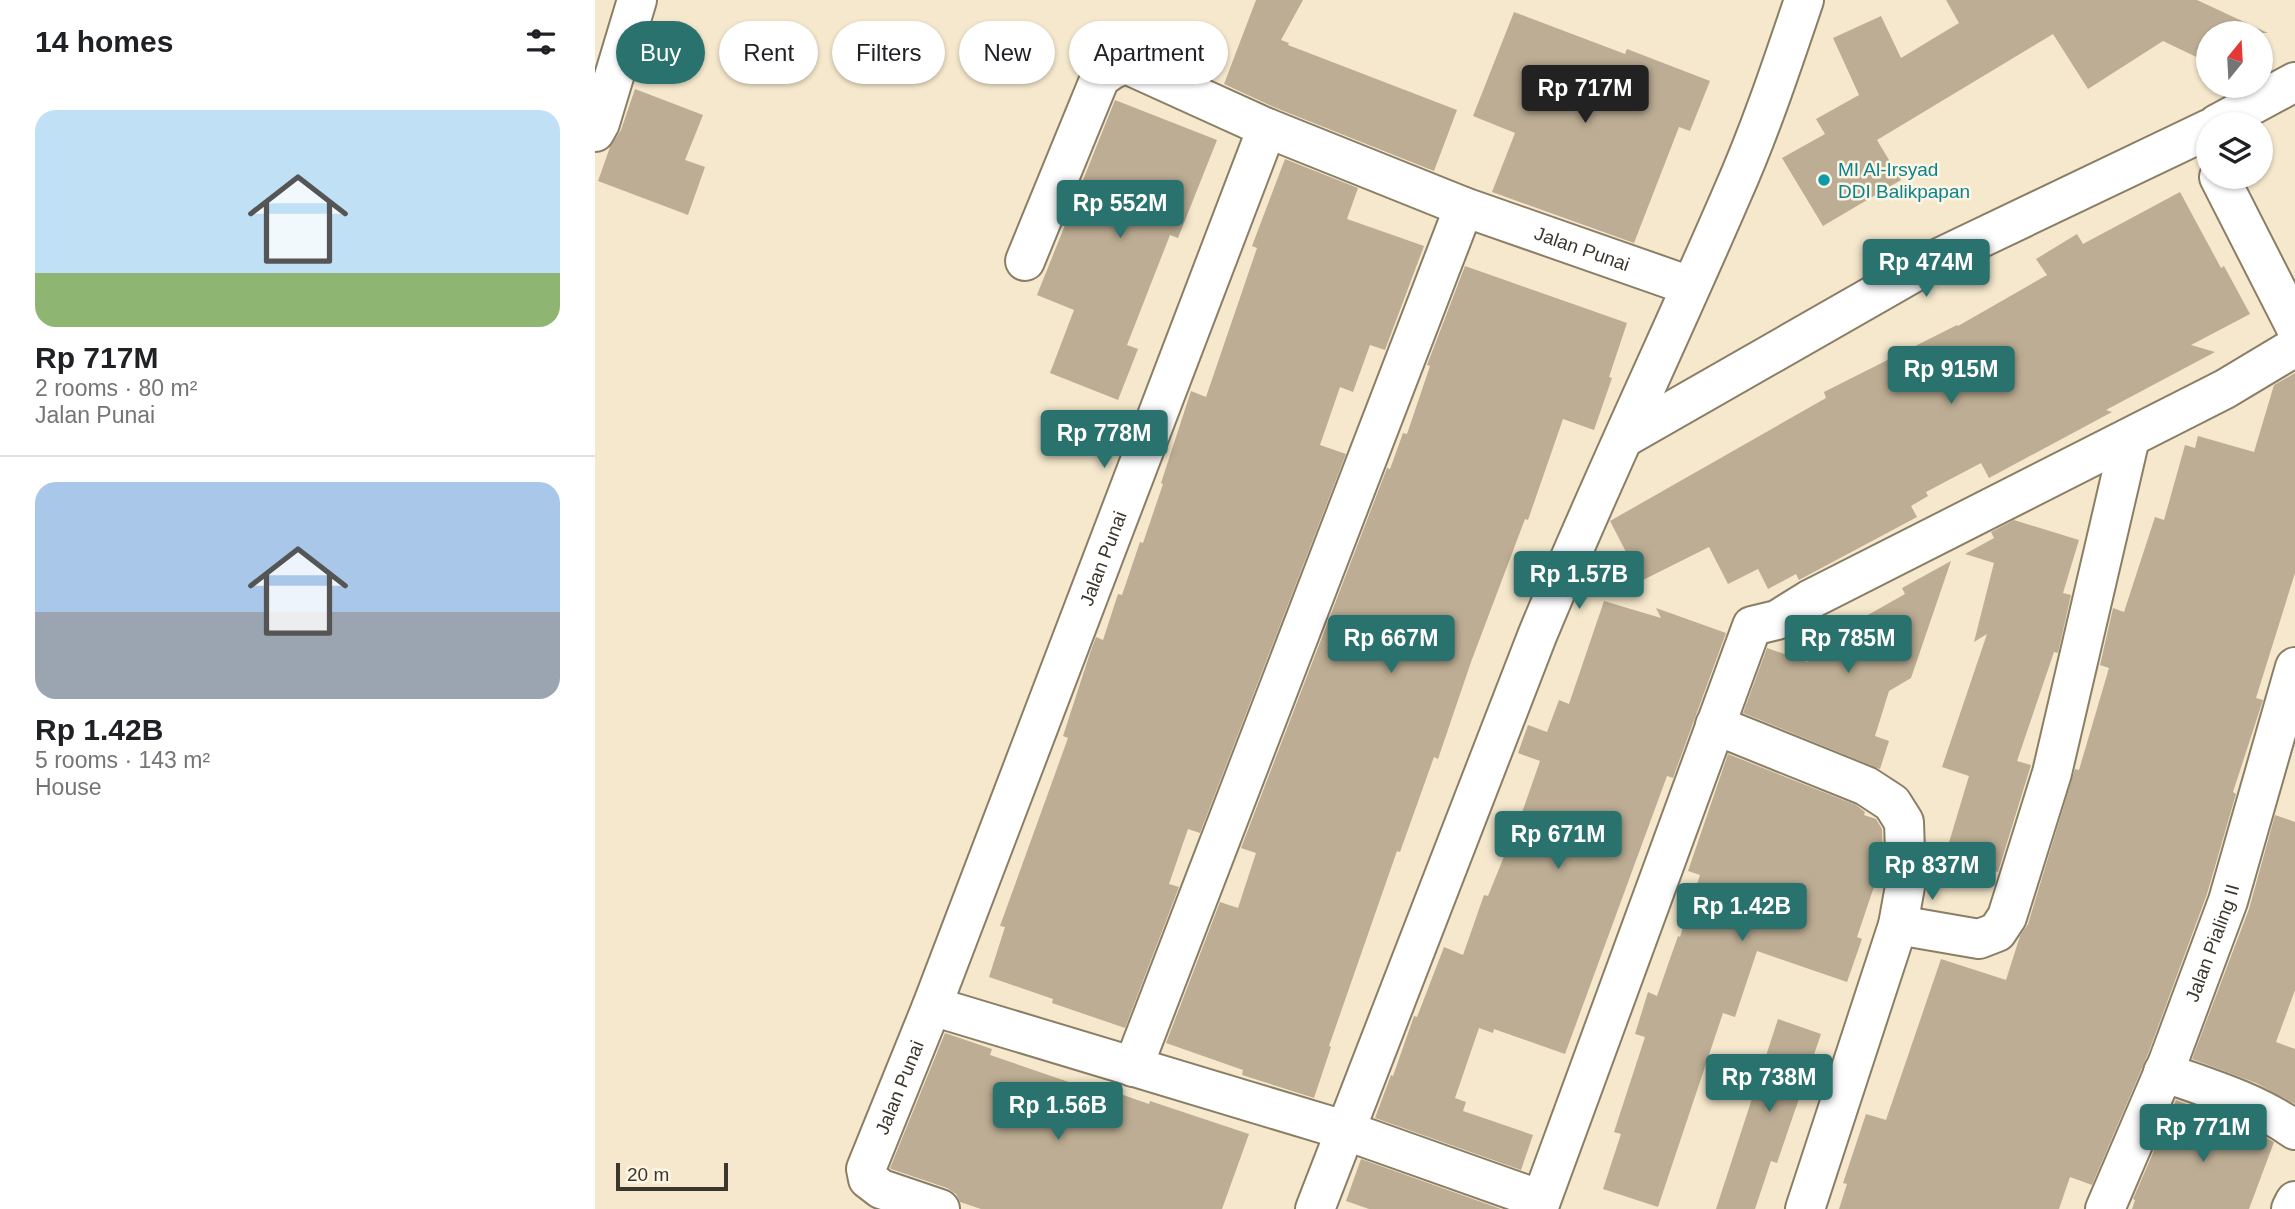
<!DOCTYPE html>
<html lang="en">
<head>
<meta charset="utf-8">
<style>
  body { margin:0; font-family:Arial,sans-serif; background:#f2f2f2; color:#202124; height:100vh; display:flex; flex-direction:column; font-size:26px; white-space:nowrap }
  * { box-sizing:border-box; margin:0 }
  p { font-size:23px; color:#757577 }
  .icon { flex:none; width:38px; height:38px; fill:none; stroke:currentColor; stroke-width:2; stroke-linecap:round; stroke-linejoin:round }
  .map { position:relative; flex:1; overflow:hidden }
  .sheet { display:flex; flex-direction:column; background:#fff; width:595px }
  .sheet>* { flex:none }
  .top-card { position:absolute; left:21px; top:21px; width:665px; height:63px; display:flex; gap:14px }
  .needle { width:46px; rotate:18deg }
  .fabs { position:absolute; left:1601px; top:21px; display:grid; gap:14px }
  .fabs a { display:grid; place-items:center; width:77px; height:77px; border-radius:50%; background:#fff; box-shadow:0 2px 5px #0004; font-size:35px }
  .scale { position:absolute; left:21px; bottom:18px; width:112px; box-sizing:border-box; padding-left:7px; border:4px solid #3c372c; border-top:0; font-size:19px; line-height:24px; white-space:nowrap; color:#3c372c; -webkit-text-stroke:5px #fef6e5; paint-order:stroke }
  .price { position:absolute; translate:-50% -60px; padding:0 16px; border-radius:7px; background:#29726e; color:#fff; font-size:23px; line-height:46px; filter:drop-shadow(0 2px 4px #0008) }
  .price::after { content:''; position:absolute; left:50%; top:42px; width:21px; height:16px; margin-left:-10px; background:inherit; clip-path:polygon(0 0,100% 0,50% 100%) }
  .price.current { background:#222; color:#fff }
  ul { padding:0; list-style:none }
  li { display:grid; align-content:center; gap:14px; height:371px; padding:0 35px }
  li+li { border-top:2px solid #e0e0e0 }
  li span { display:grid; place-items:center; height:217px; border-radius:21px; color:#555 }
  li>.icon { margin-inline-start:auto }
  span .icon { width:126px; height:126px; fill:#fffc; stroke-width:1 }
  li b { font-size:30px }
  h2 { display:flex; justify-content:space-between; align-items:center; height:84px; padding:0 35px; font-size:30px }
  .tag { padding:0 24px; border-radius:32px; background:#fff; box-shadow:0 2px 5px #0004; font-size:24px; line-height:63px }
  .tag.current { background:#29726e; color:#fff }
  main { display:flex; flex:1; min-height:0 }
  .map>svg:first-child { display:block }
</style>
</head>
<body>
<main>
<section class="sheet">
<h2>14 homes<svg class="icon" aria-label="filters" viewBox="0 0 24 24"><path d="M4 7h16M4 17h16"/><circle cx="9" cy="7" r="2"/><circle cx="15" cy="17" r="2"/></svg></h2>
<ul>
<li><span style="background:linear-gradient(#bfe0f5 75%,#8fb573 0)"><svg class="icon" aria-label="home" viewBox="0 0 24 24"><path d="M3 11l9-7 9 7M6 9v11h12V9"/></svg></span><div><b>Rp 717M</b><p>2 rooms · 80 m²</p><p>Jalan Punai</p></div></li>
<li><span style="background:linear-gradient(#a9c7e8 60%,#9aa5b1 0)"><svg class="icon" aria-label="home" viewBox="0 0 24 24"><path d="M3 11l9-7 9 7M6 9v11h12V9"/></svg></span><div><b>Rp 1.42B</b><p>5 rooms · 143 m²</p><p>House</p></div></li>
</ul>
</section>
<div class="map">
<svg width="1700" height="1209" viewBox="0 0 1700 1209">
  <rect width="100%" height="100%" fill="#f5e8cd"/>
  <path fill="#bdad94" d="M661,0H708L686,40L694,43L693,45L862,110L839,171L681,108L629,84Z
    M1351,0H1602L1673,33H1614V63L1568,41L1493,89L1458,34L1282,140L1306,180L1228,226L1187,158L1230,134L1221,119L1264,95L1238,38L1286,16L1306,58L1364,23Z
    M919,12L1030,54L1032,49L1115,81L1095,131L1084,127L1039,243L897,192L920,133L878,116Z
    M40,89L108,115L90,160L110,167L93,215L3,181L15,147L26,130Z
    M520,100L622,140L583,238L575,235L532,345L543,349L523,400L455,373L479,310L442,295Z
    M690,159L763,188L752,219L829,246L790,350L775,345L758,392L745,387L725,445L751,454L605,833L593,829L574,884L584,887L530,1028L457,1003L458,999L394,977L410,927L405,926L473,738L468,736L495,653L501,637L508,640L523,594L527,595L545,542L548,543L568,484L566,483L596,391L611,397L662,248L657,246Z
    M1585,192L1626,268L1629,266L1655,314L1596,345L1620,352L1511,410L1517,412L1394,478L1386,463L1331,492L1333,496L1316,506L1322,517L1204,580L1201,574L1173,589L1163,569L1133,584L1114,547L1046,581L1015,521L1231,398L1229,392L1362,325L1363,326L1452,275L1441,259L1482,234L1488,244Z
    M870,266L1032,323L1014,377L1017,378L999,430L968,419L933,520L930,519L876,662L843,759L839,757L805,852L802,851L734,1046L736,1047L719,1098L647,1075L648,1070L571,1043L625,902L643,908L661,853L646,848L792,468L795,469L808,433L812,434L835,366L832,365Z
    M1700,373V573L1661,698L1668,700L1638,792L1641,794L1612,894L1553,1054L1497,1185L1475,1177L1464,1209H1244L1252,1184L1248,1183L1271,1114L1291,1120L1346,959L1411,980L1425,936L1433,924L1480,769L1484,770L1514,668L1505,665L1518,608L1529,612L1560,517L1569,520L1590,445L1600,448L1603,436L1659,452L1679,385Z
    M1419,520L1484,540L1468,593L1476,595L1463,653L1459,652L1422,761L1436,765L1403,872L1349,859L1374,776L1347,767L1392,634L1379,642L1399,563L1370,554L1399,538L1396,532Z
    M1356,561L1316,678L1294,691L1280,736L1294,741L1285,769L1148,713L1172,648L1213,662L1204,645L1246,621L1250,628L1310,594L1307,588Z
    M1009,601L1066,618L1061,608L1131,633L1078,778L1072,776L970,1054L899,1029L898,1033L884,1028L860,1098L871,1102L868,1111L938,1135L926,1170L780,1118L796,1075L798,1076L819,1016L822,1017L849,947L868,955L889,895L893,896L929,807L945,761L923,753L933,725L952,732L964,700L974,704Z
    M1133,754L1261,805L1270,812L1269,815L1281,819L1287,829L1288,860L1262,937L1267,939L1252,982L1162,951L1140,1017L1128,1013L1063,1207L1008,1189L1026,1134L1019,1132L1050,1037L1040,1034L1053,992L1062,996L1083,936L1085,937L1105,875L1093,871Z
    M1680,815L1700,822V990L1681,1042L1700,1049V1104L1661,1083L1597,1059L1654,909Z
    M1183,1019L1226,1034L1182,1163L1176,1161L1160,1209H1121Z
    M350,1033L397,1049L395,1055L506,1093L508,1088L554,1104L555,1101L654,1134L627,1209H386L365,1202L361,1194L352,1188L296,1169L295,1168Z
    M1581,1100L1644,1124L1679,1142L1654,1209H1537L1540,1200L1538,1199Z
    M766,1159L906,1209H774L751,1201Z"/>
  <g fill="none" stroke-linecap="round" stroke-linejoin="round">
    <defs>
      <g id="minor">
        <path d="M1622,124L1700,82"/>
        <path d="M0,132L5,123L42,0"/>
        <path d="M1624,177L1700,326"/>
        <path d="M430,261L505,78L518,69L531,64L672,128"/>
        <path d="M1029,438L1344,258L1614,129"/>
        <path d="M1120,725L1271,786L1297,803L1309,822L1311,881L1303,925L1210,1209"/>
        <path d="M1303,925L1384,939L1402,932L1412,917L1457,773L1535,438"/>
        <path d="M337,1006L749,1130L946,1200"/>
        <path d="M538,1067L869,207"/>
        <path d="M1568,1072C1613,1088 1661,1102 1700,1130"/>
        <path id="s1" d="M345,1209L286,1189L273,1179L271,1169L337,1006L672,128L869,207L1095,286"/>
        <path d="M720,1209L942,636C1003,488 1073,342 1137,194C1165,131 1187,65 1209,0"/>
        <path d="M943,1209L1157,626L1182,620L1214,600L1630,389L1700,347"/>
        <path id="s2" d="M1510,1209L1573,1062L1633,901L1700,667"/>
        <path d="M1696,1209L1700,1201"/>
      </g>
    </defs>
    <use href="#minor" stroke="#8a7e65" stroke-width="42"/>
    <use href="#minor" stroke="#fff" stroke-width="38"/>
  </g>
  <circle fill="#0f9aa8" stroke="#fef6e5" stroke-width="2.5" cx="1229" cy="180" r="7"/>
  <g text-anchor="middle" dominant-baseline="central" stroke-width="5" stroke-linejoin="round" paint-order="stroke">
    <g font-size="19" fill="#0d838f" stroke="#fef6e5" text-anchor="start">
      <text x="1243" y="169">MI Al-Irsyad<tspan x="1243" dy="22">DDI Balikpapan</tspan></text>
    </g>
    <g font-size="19" fill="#3c372c" stroke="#fef6e5">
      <text stroke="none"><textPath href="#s1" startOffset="1542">Jalan Punai</textPath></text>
      <text stroke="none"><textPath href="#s1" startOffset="744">Jalan Punai</textPath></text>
      <text stroke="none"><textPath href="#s2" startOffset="287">Jalan Pialing II</textPath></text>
      <text stroke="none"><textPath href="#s1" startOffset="177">Jalan Punai</textPath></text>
    </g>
  </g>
</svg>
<div class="fabs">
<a><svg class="needle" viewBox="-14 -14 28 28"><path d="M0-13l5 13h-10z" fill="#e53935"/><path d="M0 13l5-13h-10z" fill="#757577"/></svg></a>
<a><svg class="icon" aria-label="layers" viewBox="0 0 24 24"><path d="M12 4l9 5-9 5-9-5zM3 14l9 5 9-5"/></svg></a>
</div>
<div class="scale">20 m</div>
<b class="price current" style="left:990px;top:125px">Rp 717M</b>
<b class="price" style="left:525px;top:240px">Rp 552M</b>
<b class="price" style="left:1331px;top:299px">Rp 474M</b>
<b class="price" style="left:1356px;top:406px">Rp 915M</b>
<b class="price" style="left:509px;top:470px">Rp 778M</b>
<b class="price" style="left:984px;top:611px">Rp 1.57B</b>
<b class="price" style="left:796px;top:675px">Rp 667M</b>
<b class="price" style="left:1253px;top:675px">Rp 785M</b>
<b class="price" style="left:963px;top:871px">Rp 671M</b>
<b class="price" style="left:1337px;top:902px">Rp 837M</b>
<b class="price" style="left:1147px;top:943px">Rp 1.42B</b>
<b class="price" style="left:1174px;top:1114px">Rp 738M</b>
<b class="price" style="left:463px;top:1142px">Rp 1.56B</b>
<b class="price" style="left:1608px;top:1164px">Rp 771M</b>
<div class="top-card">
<a class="tag current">Buy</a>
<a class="tag">Rent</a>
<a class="tag">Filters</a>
<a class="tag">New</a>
<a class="tag">Apartment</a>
</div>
</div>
</main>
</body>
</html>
